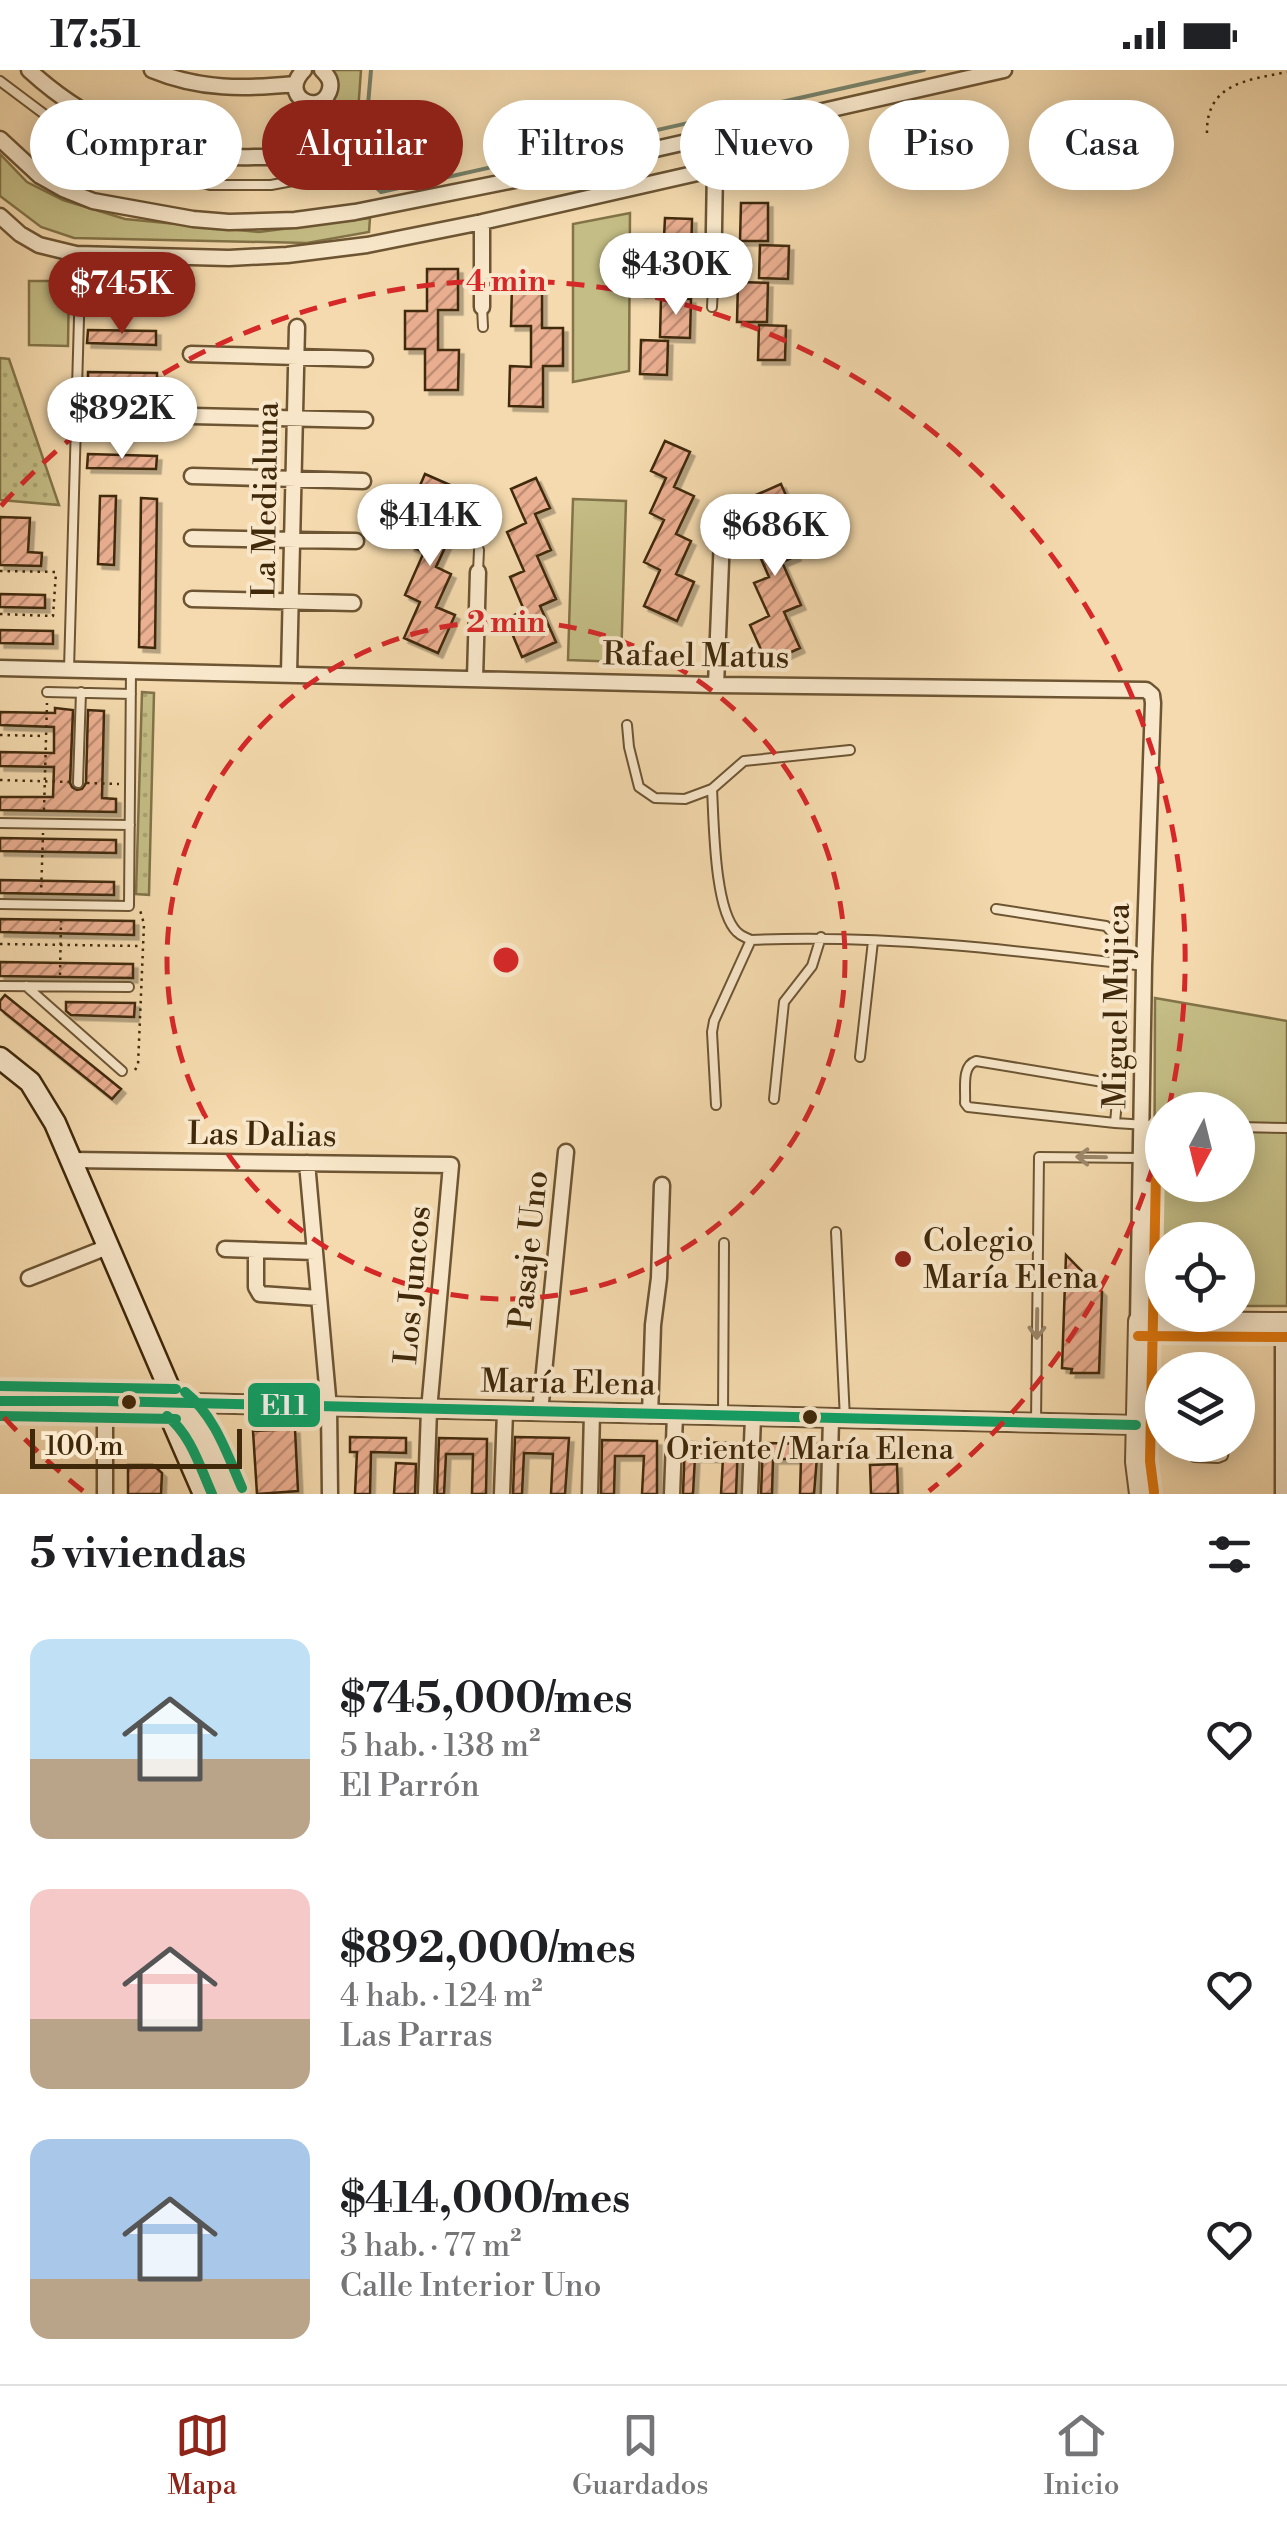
<!DOCTYPE html>
<html lang="es">
<head>
<meta charset="utf-8">
<style>
  body { margin:0; font-family:"Libre Bodoni",serif; background:#f2f2f2; color:#202124; height:100vh; display:flex; flex-direction:column; font-size:38px; white-space:nowrap }
  * { box-sizing:border-box; margin:0 }
  p { font-size:32px; color:#757577 }
  .icon { flex:none; width:55px; height:55px; fill:none; stroke:currentColor; stroke-width:2; stroke-linecap:round; stroke-linejoin:round }
  .map { position:relative; height:1424px; overflow:hidden }
  .side { display:flex; flex-direction:column; background:#fff; flex:1 }
  .side>* { flex:none }
  .guide { position:absolute; left:30px; top:30px; width:1228px; height:90px; display:flex; gap:20px }
  .needle { width:65px; rotate:187deg }
  .buttons { position:absolute; left:1145px; top:1022px; display:grid; gap:20px }
  .buttons a { display:grid; place-items:center; width:110px; height:110px; border-radius:50%; background:#fff; box-shadow:0 5px 25px #0003; font-size:50px }
  .scale { position:absolute; left:30px; bottom:25px; width:212px; box-sizing:border-box; padding-left:10px; border:5px solid #40290a; border-top:0; font-size:28px; line-height:35px; white-space:nowrap; color:#40290a; -webkit-text-stroke:8px #f8e7ca; paint-order:stroke }
  .price { position:absolute; translate:-50% -85px; padding:0 22px; border-radius:35px; background:#fff; color:#222; font-size:32px; line-height:65px; filter:drop-shadow(0 2px 5px #0008) }
  .price::after { content:''; position:absolute; left:50%; top:60px; width:30px; height:22px; margin-left:-15px; background:inherit; clip-path:polygon(0 0,100% 0,50% 100%) }
  .price.current { background:#8f2418; color:#fff }
  ul { padding:0; list-style:none }
  li { display:flex; align-items:center; gap:30px; height:250px; padding:0 30px }
  li span { display:grid; place-items:center; flex:none; width:280px; height:200px; border-radius:20px; color:#555 }
  li>.icon { margin-inline-start:auto }
  span .icon { width:120px; height:120px; fill:#fffc; stroke-width:1 }
  li b { font-size:42px }
  h2 { display:flex; justify-content:space-between; align-items:center; height:120px; padding:0 30px; font-size:42px }
  .tag { padding:0 35px; border-radius:45px; background:#fff; box-shadow:0 5px 25px #0003; font-size:35px; line-height:90px }
  .tag.current { background:#8f2418; color:#fff }
  .status { display:flex; justify-content:space-between; align-items:center; height:70px; padding:0 50px; background:#fff; direction:ltr }
  .status svg { height:28px; fill:currentColor }
  .tab-bar { display:flex; justify-content:space-around; align-items:center; height:140px; border-top:2px solid #e0e0e0; background:#fff; font-size:28px; color:#757577 }
  .tab-bar a { display:grid; justify-items:center; gap:5px }
  .tab-bar .current { color:#8f2418 }
  .map>svg:first-child { display:block }
</style>
</head>
<body>
<div class="status"><b>17:51</b><svg viewBox="0 0 49 12"><path d="M0 12V9h3v3zM5 12V6h3v6zM10 12V3h3v9zM15 12V0h3v12zM26 1h20v11H26zM47 4h2v5h-2z"/></svg></div>
<div class="map">
<svg width="1287" height="1424" viewBox="0 0 1287 1424">
  <defs>
    <pattern id="grass-dots" width="8" height="8" patternUnits="userSpaceOnUse" patternTransform="scale(2.5)"><rect width="8" height="8" fill="#c4bd85"/><path d="M2 2h.1M6 6h.1" fill="none" stroke="#a9a272" stroke-width="1.8" stroke-linecap="round"/></pattern>
    <pattern id="building-hatch" width="6" height="6" patternUnits="userSpaceOnUse" patternTransform="scale(2.5)"><rect width="6" height="6" fill="#ebaf91"/><path d="M-1 1l2-2M0 6l6-6M5 7l2-2" fill="none" stroke="#c08e75"/></pattern>
    <filter id="shadow"><feDropShadow dx="4.5" dy="4.5" stdDeviation="0" flood-color="#0004"/></filter>
  </defs>
  <rect width="100%" height="100%" fill="#f4daae"/>
  <filter id="stains"><feTurbulence type="fractalNoise" baseFrequency=".002" numOctaves="4"/><feColorMatrix values="0 0 0 0 .2 0 0 0 0 .09 0 0 0 0 .02 0 0 0 .5 -.17"/></filter>
  <radialGradient id="worn" r=".72"><stop offset=".6" stop-color="#630" stop-opacity="0"/><stop offset="1" stop-color="#630" stop-opacity=".3"/></radialGradient>
  <path fill="url(#grass-dots)" stroke="#827348" stroke-width="2.5" d="M0,288L9,289L59,435L0,430Z
    M142,622L154,623L149,825L136,824Z"/>
  <path fill="#c4bd85" stroke="#827348" stroke-width="2.5" fill-rule="evenodd" d="M325,0H361L355,84L296,90L304,78L311,44L329,33Z
    M0,84L27,112L63,130L125,149L259,162L370,148L369,162L307,173L74,168L41,157L0,126Z
    M630,143L629,301L573,312V154Z
    M29,211H69L68,276L29,275Z
    M573,429L626,431L621,592L568,590Z
    M1155,928L1287,951V1236H1238V1170H1162V1236H1154ZM1162,1040H1238V1115H1162Z"/>
  <g fill="none" stroke-linecap="round" stroke-linejoin="round">
    <path stroke="#788168" stroke-width="4" d="M357,93H363L366,108L381,122L924,0
      M363,93L371,0"/>
  </g>
  <path fill="url(#building-hatch)" stroke="#40290a" stroke-width="2.5" filter="url(#shadow)" d="M741,133H768V171H740Z
    M665,148L692,149L691,187L663,186Z
    M760,175L789,176L788,209L759,208Z
    M642,190L671,191L670,223H641Z
    M427,199H458V240H438V280H459L458,320H425V279H405V241H427Z
    M738,212L768,213L767,252H737Z
    M512,215L542,216V258H563V296H543V337L509,336L510,296L531,297V256H511Z
    M90,217L158,219V232L89,231Z
    M661,228L691,229L690,268L660,267Z
    M759,255L786,256L785,290H758Z
    M88,260L156,261V275L87,273Z
    M641,270L668,271L667,305L640,304Z
    M88,302L157,303V316L88,315Z
    M89,344L158,345V359L89,357Z
    M665,371L690,382L674,417L694,426L676,464L691,471L676,504L694,512L677,551L644,536L660,500L644,492L664,450L650,443L666,408L651,401Z
    M88,384L157,386L156,399L87,398Z
    M425,404L450,415L435,449L454,458L436,497L451,504L436,537L455,545L438,583L404,568L420,532L405,525L424,482L410,476L426,441L412,434Z
    M536,408L550,438L535,444L551,480L537,486L556,529L540,536L556,572L522,587L506,549L524,540L510,507L524,501L507,462L526,453L511,419Z
    M781,414L794,444L780,451L796,486L782,492L801,535L784,542L800,578L767,593L750,555L769,546L754,513L769,507L752,468L771,459L756,425Z
    M100,426H116L114,495L98,494Z
    M141,428L157,429L155,578L139,577Z
    M0,447L30,448L28,482L42,483L41,496L0,495Z
    M0,524L45,525V538L0,537Z
    M0,560L53,561V574L0,573Z
    M55,638L73,640L70,713L72,717L77,720L82,719L86,713L88,640L104,641L102,728L116,729V742L0,740V727H53L54,697L0,696V682L54,683V657L0,655V642L55,643Z
    M0,768L116,770V783L0,781Z
    M0,810L114,812V825L0,823Z
    M0,849L134,851V865L0,862Z
    M0,892L133,894V908L0,906Z
    M5,925L121,1019L112,1029L0,939V931Z
    M66,932L135,933L134,947L71,945L66,941Z
    M1066,1185L1102,1222L1099,1303H1071L1072,1299L1062,1298Z
    M295,1359L298,1421L257,1424L253,1361Z
    M350,1367L406,1368V1383L371,1382L370,1424H355L357,1382H350Z
    M515,1367L569,1368L565,1424H551L553,1384L524,1383L522,1424H513Z
    M439,1368L487,1369L486,1424H472L473,1384H446L444,1424H437Z
    M602,1370L657,1371V1424H642L644,1386H615L614,1424H601Z
    M685,1372L738,1373L736,1424H721L723,1388L695,1387L693,1424H683Z
    M763,1373L818,1374L814,1424H800L801,1389H773L772,1424H761Z
    M396,1393L416,1394L415,1424H394Z
    M897,1394L898,1424H871L870,1395Z
    M128,1395H153L162,1403L161,1424H128Z"/>
  <g fill="none" stroke-linecap="round" stroke-linejoin="round">
    <defs>
      <path id="service" d="M0,11L76,68L130,93L210,115H271L346,101
        M482,237L483,257
        M712,237L713,218
        M722,467L723,443
        M478,502L479,480
        M69,599L80,213
        M47,622L131,624
        M627,655L629,677L639,717L655,728L685,729L712,719L744,691L850,680
        M78,713L81,622
        M712,719C714,752 714,840 737,862C742,867 745,867 751,870C882,864 1014,880 1144,896
        M0,753L130,755
        M0,834L129,836L131,601
        M996,839L1106,856L1118,869L1125,894
        M0,916L129,917
        M26,916L122,1001
        M860,987L873,871
        M976,991L1115,1014L1118,1019L1115,1053L968,1037L965,1033C966,1019 961,996 976,991Z
        M774,1029L784,932L812,896L821,867
        M716,1035L712,962L714,951L751,870
        M1115,1053L1162,1056
        M1238,1057L1287,1058
        M836,1162L845,1349
        M1136,1341L1162,1337
        M723,1346L724,1173
        M1036,1353L1039,1087L1142,1088
        M1189,1375V1381L1194,1387L1218,1388L1223,1386L1225,1375"/>
      <path id="minor" d="M29,0C90,56 170,90 254,87C267,87 288,89 298,78C307,67 305,46 307,33
        M152,0C200,20 245,19 295,14
        M304,0C278,26 319,47 329,22C333,12 328,6 322,0
        M0,69L40,106L63,119L93,131L193,149L229,152L295,150L355,142L554,102L1004,0
        M0,146L20,164L39,175L76,184L229,188L287,185L367,175L482,152L715,99L803,75
        M482,152V237
        M713,218L715,99
        M191,284L365,289
        M192,346L365,350
        M192,406L363,411
        M192,468L356,471
        M192,529L353,533
        M0,598L716,615L1146,620L1152,625L1153,633L1144,896L1138,1251
        M289,603L297,257
        M475,608L478,502
        M716,615L722,467
        M72,1090L451,1095L429,1340L426,1424
        M307,1093L329,1338L330,1424
        M225,1179L315,1182
        M256,1180V1217L260,1224L319,1228
        M29,1208L110,1176
        M1283,1252V1424
        M105,1331V1424
        M540,1342L566,1082
        M650,1345L653,1255L659,1208L662,1115
        M502,1424L505,1342
        M590,1424L592,1343
        M672,1424L675,1345
        M750,1424L753,1347
        M829,1424L831,1349"/>
      <path id="tertiary" d="M0,1331H105L1136,1355
        M1139,1424L1135,1392L1138,1251L1287,1252"/>
      <path id="secondary" d="M0,988L30,1012L55,1053L176,1334C200,1348 216,1398 228,1424
        M176,1334L171,1342V1348L204,1424"/>
    </defs>
    <use href="#service" stroke="#6d5533" stroke-width="12"/>
    <use href="#minor" stroke="#6d5533" stroke-width="19"/>
    <use href="#tertiary" stroke="#6d5533" stroke-width="22"/>
    <use href="#secondary" stroke="#40290a" stroke-width="25"/>
    <path stroke="#40290a" stroke-width="2.5" stroke-dasharray="2.5 5" stroke-linecap="butt" d="M1207,63C1206,13 1248,10 1287,2
      M0,501L55,502
      M0,544L53,546L56,502
      M0,665L44,666
      M0,710L69,712
      M87,713L119,714
      M44,740L47,633
      M41,825L43,763
      M0,874L141,876
      M60,905L61,848
      M135,1000L138,995L144,854L140,840"/>
    <use href="#service" stroke="#f8e7ca" stroke-width="8"/>
    <use href="#minor" stroke="#f8e7ca" stroke-width="14"/>
    <use href="#tertiary" stroke="#f8e7ca" stroke-width="18"/>
    <use href="#secondary" stroke="#f8e7ca" stroke-width="20"/>
    <defs>
      <path id="bus-1" d="M0,1331H105L1136,1355"/>
      <path id="bus-2" d="M1138,1266L1287,1267
        M1154,1422L1150,1391L1157,1055"/>
      <path id="bus-3" d="M0,1316L176,1319
        M185,1322C215,1346 227,1384 242,1418"/>
      <path id="bus-4" d="M0,1346L176,1349
        M167,1346C191,1365 200,1397 212,1424"/>
    </defs>
    <use href="#bus-1" stroke="#f8e7ca" stroke-width="18"/>
    <use href="#bus-2" stroke="#f8e7ca" stroke-width="18"/>
    <use href="#bus-3" stroke="#f8e7ca" stroke-width="18"/>
    <use href="#bus-4" stroke="#f8e7ca" stroke-width="18"/>
    <use href="#bus-1" stroke="#0da368" stroke-width="10"/>
    <use href="#bus-2" stroke="#e0770d" stroke-width="10"/>
    <use href="#bus-3" stroke="#0da368" stroke-width="10"/>
    <use href="#bus-4" stroke="#0da368" stroke-width="10"/>
  </g>
  <defs><path id="oneway-shaft" d="M-6 0H5M1.5-3L5.5 0L1.5 3" fill="none" stroke-width="1.6" stroke-linecap="round" stroke-linejoin="round" transform="scale(2.5)"/></defs>
  <g stroke="#9c886a">
    <use href="#oneway-shaft" transform="translate(1091 1087) rotate(-179)"/>
    <use href="#oneway-shaft" transform="translate(1037 1254) rotate(91)"/>
  </g>
  <g fill="none" stroke="#d62828" stroke-width="5" stroke-dasharray="18 12">
    <circle cx="506" cy="890" r="339"/>
    <path d="M1162 1066A679 679 0 0 1 929 1421M83 1421A679 679 0 0 1 1 1344M1 436A679 679 0 0 1 1169 1037"/>
  </g>
  <circle fill="#8f2418" stroke="#f8e7ca" stroke-width="4" cx="903" cy="1189" r="10"/>
  <g fill="#40290a" stroke="#f8e7ca" stroke-width="4">
    <circle cx="129" cy="1332" r="9"/>
    <circle cx="810" cy="1347" r="9"/>
  </g>
  <g text-anchor="middle" dominant-baseline="central" stroke-width="8" stroke-linejoin="round" paint-order="stroke">
    <g font-size="30" fill="#40290a" stroke="#f8e7ca">
      <text x="810" y="1380">Oriente / María Elena</text>
    </g>
    <g font-size="32" fill="#40290a" stroke="#f8e7ca">
      <text transform="translate(266 430) rotate(-89)">La Medialuna</text>
      <text transform="translate(696 586) rotate(1)">Rafael Matus</text>
      <text transform="translate(1117 936) rotate(-89)">Miguel Mujica</text>
      <text transform="translate(262 1065) rotate(1)">Las Dalias</text>
      <text transform="translate(529 1180) rotate(-84)">Pasaje Uno</text>
      <text transform="translate(413 1215) rotate(-85)">Los Juncos</text>
      <text transform="translate(568 1313) rotate(1)">María Elena</text>
    </g>
    <g font-size="32" fill="#40290a" stroke="#f8e7ca" text-anchor="start">
      <text x="923" y="1171">Colegio<tspan x="923" dy="37">María Elena</tspan></text>
    </g>
  </g>
  <circle cx="506" cy="890" r="15" fill="#d62828" stroke="#f8e7ca" stroke-width="5"/>
  <g font-size="30" text-anchor="middle" font-weight="bold" fill="#d62828" stroke="#f8e7ca" stroke-width="8" stroke-linejoin="round" paint-order="stroke">
    <text x="506" y="221">4 min</text>
    <text x="506" y="562">2 min</text>
  </g>
  <rect stroke="#f8e7ca" stroke-width="4" x="246" y="1311" width="76" height="48" rx="10" fill="#0da368"/>
  <g font-size="28" text-anchor="middle" font-weight="bold" fill="#fff">
    <text x="284" y="1345">E11</text>
  </g>
  <rect width="100%" height="100%" filter="url(#stains)"/>
  <rect width="100%" height="100%" fill="url(#worn)"/>
</svg>
<div class="buttons">
<a><svg class="needle" viewBox="-14 -14 28 28"><path d="M0-13l5 13h-10z" fill="#e53935"/><path d="M0 13l5-13h-10z" fill="#757577"/></svg></a>
<a><svg class="icon" aria-label="locate" viewBox="0 0 24 24"><circle cx="12" cy="12" r="6"/><path d="M12 2v4M12 18v4M2 12h4M18 12h4"/></svg></a>
<a><svg class="icon" aria-label="layers" viewBox="0 0 24 24"><path d="M12 4l9 5-9 5-9-5zM3 14l9 5 9-5"/></svg></a>
</div>
<div class="scale">100 m</div>
<b class="price" style="left:676px;top:248px">$430K</b>
<b class="price current" style="left:122px;top:267px">$745K</b>
<b class="price" style="left:122px;top:392px">$892K</b>
<b class="price" style="left:430px;top:499px">$414K</b>
<b class="price" style="left:775px;top:509px">$686K</b>
<div class="guide">
<a class="tag">Comprar</a>
<a class="tag current">Alquilar</a>
<a class="tag">Filtros</a>
<a class="tag">Nuevo</a>
<a class="tag">Piso</a>
<a class="tag">Casa</a>
</div>
</div>
<section class="side">
<h2>5 viviendas<svg class="icon" aria-label="filters" viewBox="0 0 24 24"><path d="M4 7h16M4 17h16"/><circle cx="9" cy="7" r="2"/><circle cx="15" cy="17" r="2"/></svg></h2>
<ul>
<li><span style="background:linear-gradient(#bfe0f5 60%,#b9a48a 0)"><svg class="icon" aria-label="home" viewBox="0 0 24 24"><path d="M3 11l9-7 9 7M6 9v11h12V9"/></svg></span><div><b>$745,000/mes</b><p>5 hab. · 138 m²</p><p>El Parrón</p></div><svg class="icon" aria-label="heart" viewBox="0 0 24 24"><path d="M12 20l-8-8c-3-5 5-10 8-4 3-6 11-1 8 4z"/></svg></li>
<li><span style="background:linear-gradient(#f6c9c9 65%,#b9a48a 0)"><svg class="icon" aria-label="home" viewBox="0 0 24 24"><path d="M3 11l9-7 9 7M6 9v11h12V9"/></svg></span><div><b>$892,000/mes</b><p>4 hab. · 124 m²</p><p>Las Parras</p></div><svg class="icon" aria-label="heart" viewBox="0 0 24 24"><path d="M12 20l-8-8c-3-5 5-10 8-4 3-6 11-1 8 4z"/></svg></li>
<li><span style="background:linear-gradient(#a9c7e8 70%,#b9a48a 0)"><svg class="icon" aria-label="home" viewBox="0 0 24 24"><path d="M3 11l9-7 9 7M6 9v11h12V9"/></svg></span><div><b>$414,000/mes</b><p>3 hab. · 77 m²</p><p>Calle Interior Uno</p></div><svg class="icon" aria-label="heart" viewBox="0 0 24 24"><path d="M12 20l-8-8c-3-5 5-10 8-4 3-6 11-1 8 4z"/></svg></li>
</ul>
</section>
<nav class="tab-bar">
<a class="current"><svg class="icon" aria-label="map" viewBox="0 0 24 24"><path d="M3 6l6-2 6 2 6-2v14l-6 2-6-2-6 2zM9 4v14M15 6v14"/></svg>Mapa</a>
<a><svg class="icon" aria-label="saved" viewBox="0 0 24 24"><path d="M7 4h10v16l-5-4-5 4z"/></svg>Guardados</a>
<a><svg class="icon" aria-label="home" viewBox="0 0 24 24"><path d="M3 11l9-7 9 7M6 9v11h12V9"/></svg>Inicio</a>
</nav>
</body>
</html>
